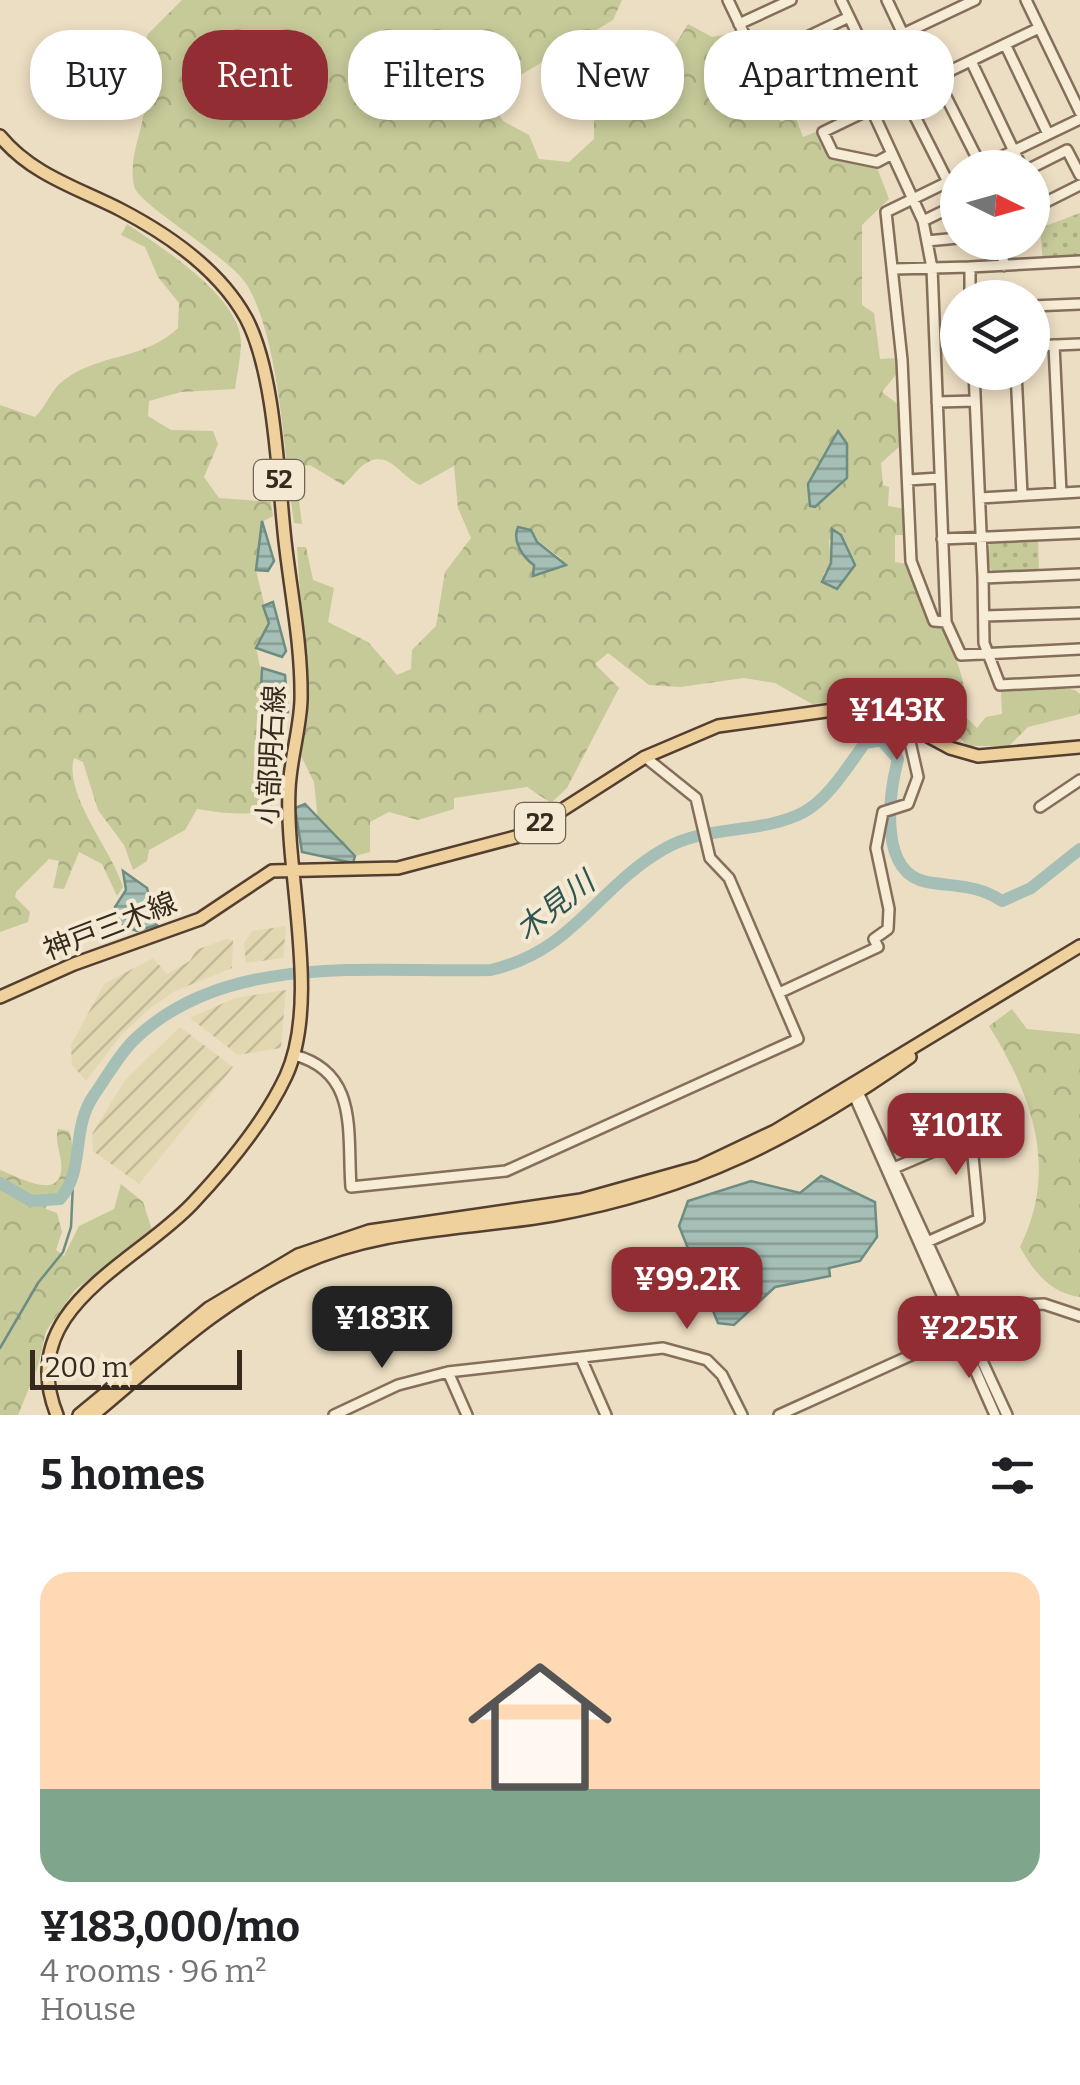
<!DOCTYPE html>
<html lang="en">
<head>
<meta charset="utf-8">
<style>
  body { margin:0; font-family:Bitter,"Noto Sans JP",serif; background:#f2f2f2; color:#202124; height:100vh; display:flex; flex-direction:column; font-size:38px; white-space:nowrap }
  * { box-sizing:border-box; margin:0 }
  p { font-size:32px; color:#757577 }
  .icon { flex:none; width:55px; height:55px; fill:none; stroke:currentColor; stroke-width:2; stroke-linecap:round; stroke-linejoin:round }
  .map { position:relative; height:1415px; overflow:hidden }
  .details { display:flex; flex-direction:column; background:#fff; flex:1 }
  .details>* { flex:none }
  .guide { position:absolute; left:30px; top:30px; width:1020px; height:90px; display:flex; gap:20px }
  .needle { width:65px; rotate:95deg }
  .fabs { position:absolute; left:940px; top:150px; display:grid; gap:20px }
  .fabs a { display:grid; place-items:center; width:110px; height:110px; border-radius:50%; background:#fff; box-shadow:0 5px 15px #0003; font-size:50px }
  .scale { position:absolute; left:30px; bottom:25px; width:212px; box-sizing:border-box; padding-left:10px; border:5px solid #36291e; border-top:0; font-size:28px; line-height:35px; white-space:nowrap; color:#36291e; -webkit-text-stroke:8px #f4e9d2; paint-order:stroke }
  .price { position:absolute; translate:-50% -85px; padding:0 22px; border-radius:20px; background:#922e33; color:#fff; font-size:32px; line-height:65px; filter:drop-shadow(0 2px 5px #0008) }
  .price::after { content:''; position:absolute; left:50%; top:60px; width:30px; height:22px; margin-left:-15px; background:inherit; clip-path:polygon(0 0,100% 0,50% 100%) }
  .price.on { background:#222; color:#fff }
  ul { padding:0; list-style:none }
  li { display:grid; align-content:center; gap:20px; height:530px; padding:0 40px }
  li+li { border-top:2px solid #e0e0e0 }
  li span { display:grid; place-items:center; height:310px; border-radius:30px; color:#555 }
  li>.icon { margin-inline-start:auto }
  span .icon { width:180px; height:180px; fill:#fffc; stroke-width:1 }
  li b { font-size:42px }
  h2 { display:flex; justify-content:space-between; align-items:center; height:120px; padding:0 40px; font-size:42px }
  .tag { padding:0 35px; border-radius:40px; background:#fff; box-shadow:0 5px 15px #0003; font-size:35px; line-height:90px }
  .tag.on { background:#922e33; color:#fff }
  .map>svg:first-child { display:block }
</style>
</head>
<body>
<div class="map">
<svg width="1080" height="1415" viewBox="0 0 1080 1415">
  <defs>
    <pattern id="farmland-furrows" width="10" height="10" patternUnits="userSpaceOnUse" patternTransform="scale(2.5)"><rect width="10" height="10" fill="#e1d7b1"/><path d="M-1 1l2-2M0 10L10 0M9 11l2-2" fill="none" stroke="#c2b998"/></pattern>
    <pattern id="grass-dots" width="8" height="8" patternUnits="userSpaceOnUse" patternTransform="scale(2.5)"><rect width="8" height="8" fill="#c6c998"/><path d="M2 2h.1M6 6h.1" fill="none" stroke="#abad83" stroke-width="1.8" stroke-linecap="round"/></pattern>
    <pattern id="forest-crowns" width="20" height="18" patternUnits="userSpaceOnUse" patternTransform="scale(2.5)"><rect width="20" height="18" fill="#c6c998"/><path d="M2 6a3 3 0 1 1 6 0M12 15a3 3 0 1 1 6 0" fill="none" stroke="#abad83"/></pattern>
    <pattern id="water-rules" width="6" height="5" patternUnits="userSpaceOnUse" patternTransform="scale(2.5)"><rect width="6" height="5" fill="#a5bfb6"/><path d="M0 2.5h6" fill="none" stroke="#879b93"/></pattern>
  </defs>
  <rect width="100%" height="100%" fill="#ecdec3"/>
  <path fill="url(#farmland-furrows)" d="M286,926L283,958L246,963L244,943L252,931Z
    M226,939L233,940L232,968L175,991L148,1010L121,1035L86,1081L72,1065L71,1045L104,984L153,958L167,974L190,961L196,950Z
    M286,990L281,1048L238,1055L190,1018L235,998Z
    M180,1027L233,1067L139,1184L93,1151L92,1134L125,1080Z"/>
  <path fill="url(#grass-dots)" d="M1080,213V261L1043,263L1040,228Z
    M1038,539L1039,570L993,572L988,566L990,541Z"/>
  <path fill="url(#forest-crowns)" fill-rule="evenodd" d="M182,0H622L613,20L487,95L503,121L529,135L539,159L569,162L594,139V109L653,81L688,24L712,37L735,33L781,122L795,116L803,137L818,131L832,158L876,165L889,199L862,225V305L874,313L880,359L897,358L898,372L882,392L900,406V446L881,463L883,485L889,487L888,506L906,509L907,535H895V562L908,564L931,624L944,627C954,654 970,688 965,716L977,728L986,717L1002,714L1001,692L1033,686L1075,690L1080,694V714L1028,727L1009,746H967L932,707L936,698L915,681L897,711L871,699L812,704L775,683L744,678L680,687L649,685L608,653L595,664L619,688L567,788L551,803L527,787L454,798V809L418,820L389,812L370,822V852L355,856L318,821L314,782L301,756L308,717L297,547H306L313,580L334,588L328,622L368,642L397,675L411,669L412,650L436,626L445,572L471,538L458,508L454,466L420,485C399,476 388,446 362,466C355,472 351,479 343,485L310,465L299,467L296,478L302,524L294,523C284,456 280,340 247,285C229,256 137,204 134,186C128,156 143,132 145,104C147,81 146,58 147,35ZM843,435L847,444L844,470L808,484L833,440ZM841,535L848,555L822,576L831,563L829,540ZM516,536L534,538L562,559L534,576V565L521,554Z
    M127,224C161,247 239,296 241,341C241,357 237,374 235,389L181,392L149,401L148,416L171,430L213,431L218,444L204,477L219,498L271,502L273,516L262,522L256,571L269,623L256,648C265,681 262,714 264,746C265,761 277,775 278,790C280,824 217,812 197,809L185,830L149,850L147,861L133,870L124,845L98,810L83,762L74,758C63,794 113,852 123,887L117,896L102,864L79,852L64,889L53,888L59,861L49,859L16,892L15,897L30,912L28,922L0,932V405L35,417C47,406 51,389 64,380C100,353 145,360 178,328L179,303L158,277L145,247L121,235Z
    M1012,1009L1027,1029L1080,1034V1297C1050,1293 1034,1272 1020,1247C1059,1169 1032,1095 989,1026Z
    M58,1129L69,1131C77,1153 73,1190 48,1198L46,1209L57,1213L62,1232L56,1250L64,1256L79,1226L114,1209L121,1184L143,1202L152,1230L75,1290L46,1331L38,1366L18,1415H0V1170C19,1177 66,1205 61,1161C59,1149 55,1139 58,1129Z"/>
  <path fill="url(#water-rules)" stroke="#6d8d83" stroke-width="2.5" d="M838,431L847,444V478L815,507L810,506L808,484Z
    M262,521L274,561L268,571L256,570Z
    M518,527L531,530L537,542L566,565L533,576L534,565C522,557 512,540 518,527Z
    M832,529L841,535L855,565L837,589L822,582L831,563Z
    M273,602L286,651L282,657L256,648L269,623L263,606Z
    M262,668L285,675L288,712L260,714Z
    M305,804L355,856L353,863L302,852L295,808Z
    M123,871L147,888L157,925L137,931L118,924L115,907L126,890Z
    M821,1176L875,1202L877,1237L860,1261L829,1268L830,1276L775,1287L734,1325L718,1323L679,1226L688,1201L751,1181L800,1193Z"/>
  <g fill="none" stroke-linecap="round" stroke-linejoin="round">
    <path stroke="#6d8d83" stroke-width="2.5" d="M0,1348L38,1283L63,1252L71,1227L73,1183"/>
    <path stroke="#a5bfb6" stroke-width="12" d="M0,1183L31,1201L60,1199C86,1169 70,1130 94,1095C107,1077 119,1054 135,1039C227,951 373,973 491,970C575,950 595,889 664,849C707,824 760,835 804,812C829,798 848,766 865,743L881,740L898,759C889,794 878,873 927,882C955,887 976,884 1002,901L1031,888L1080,849"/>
    <defs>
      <path id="minor" d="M728,0L773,95L866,52L841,0
        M887,0L903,34L975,0
        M1026,0L1080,112
        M739,24L791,0
        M1005,44L1048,134
        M757,61L849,17
        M971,61L1022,168
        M936,77L981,166
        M903,93L948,182
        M871,108L923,221L932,268L946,622L961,655L1080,649
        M892,154L877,162L833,153L823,132L1039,28
        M978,168L1080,119
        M1031,168L1067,150L1080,175
        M1032,187L1042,205
        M1032,209L1080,185
        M923,221L958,204
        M927,241L958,238
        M1001,242L1004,266
        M894,269L970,267
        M970,298V267L1080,261
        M1032,306L1080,304
        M1054,345L1061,493
        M1032,346L1080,344
        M974,372L983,578L1080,574
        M1016,372L1022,495
        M937,402L975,401
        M908,480L940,478
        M980,498L1080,492
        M942,539L1080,533
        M983,578L984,643L1000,685L1080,681
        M984,616L1080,613
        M946,622L934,621L911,561L902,360L886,212L958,177
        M1040,807L1080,780
        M779,993L878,947L874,939L888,929L889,909L876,848L883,812L908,804L918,777L906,724
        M294,1055C359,1072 347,1132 351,1187L506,1171L798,1039L729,878L710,858L696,798L645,757
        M857,1090L1007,1415
        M853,1093L995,1415
        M894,1168L971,1135L979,1219L927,1242
        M581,1358L606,1415
        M448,1372L467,1415
        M334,1415L398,1385L448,1372L663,1348L707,1360L722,1375L742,1415
        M779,1415L1022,1305L1044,1304L1080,1316"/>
      <path id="major" d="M0,136C32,175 78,188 121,210C169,235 220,271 246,318C275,372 278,479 285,541C291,594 302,647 301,700C300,730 290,760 289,790C285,873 321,1000 286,1076C265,1121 226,1168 192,1204C134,1265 14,1309 57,1415
        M0,997L74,964L200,919L272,871L398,868L523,835L645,757L718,726L855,707L889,715L950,748L978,756L1080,747
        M79,1415L209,1308L298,1255L369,1231L581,1200L699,1167L775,1131L1080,946
        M93,1415C159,1360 222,1299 301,1264C382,1227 468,1230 553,1215C692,1190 795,1138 910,1057"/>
    </defs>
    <use href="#minor" stroke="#856f5b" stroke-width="14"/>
    <use href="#major" stroke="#533e2f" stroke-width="16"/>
    <use href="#minor" stroke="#f7ecd6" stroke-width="9"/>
    <use href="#major" stroke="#eed19d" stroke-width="11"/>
  </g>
  <g text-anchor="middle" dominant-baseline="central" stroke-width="8" stroke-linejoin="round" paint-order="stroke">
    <g fill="#f4e9d2" stroke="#6f6354" stroke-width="2.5">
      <rect x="254" y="460" width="50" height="40" rx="8"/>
      <rect x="515" y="803" width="50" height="40" rx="8"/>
    </g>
    <g font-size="25" font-weight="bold" fill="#36291e">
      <text x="279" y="480">52</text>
      <text x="540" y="823">22</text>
    </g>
    <g font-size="28" fill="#36291e" stroke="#f4e9d2">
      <text transform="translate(271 755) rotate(-87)">小部明石線</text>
      <text transform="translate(110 926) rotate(-21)">神戸三木線</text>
    </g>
    <g font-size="30" font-style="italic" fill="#2e5551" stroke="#f4e9d2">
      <text transform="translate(555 906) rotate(-38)">木見川</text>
    </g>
  </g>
</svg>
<div class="fabs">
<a><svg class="needle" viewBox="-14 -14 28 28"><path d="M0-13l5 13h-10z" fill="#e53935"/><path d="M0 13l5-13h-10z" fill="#757577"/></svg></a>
<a><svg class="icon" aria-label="layers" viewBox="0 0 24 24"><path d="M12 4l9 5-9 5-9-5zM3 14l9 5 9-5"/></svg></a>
</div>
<div class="scale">200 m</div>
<b class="price" style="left:897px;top:763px">¥143K</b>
<b class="price" style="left:956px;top:1178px">¥101K</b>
<b class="price" style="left:687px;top:1332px">¥99.2K</b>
<b class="price on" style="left:382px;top:1371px">¥183K</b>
<b class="price" style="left:969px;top:1381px">¥225K</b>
<div class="guide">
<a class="tag">Buy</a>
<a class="tag on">Rent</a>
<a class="tag">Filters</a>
<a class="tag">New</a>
<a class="tag">Apartment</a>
</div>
</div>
<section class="details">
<h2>5 homes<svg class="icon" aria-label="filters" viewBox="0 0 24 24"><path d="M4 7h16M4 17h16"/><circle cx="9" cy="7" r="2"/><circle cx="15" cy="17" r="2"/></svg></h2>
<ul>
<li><span style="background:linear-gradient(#ffd9b3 70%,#7fa58c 0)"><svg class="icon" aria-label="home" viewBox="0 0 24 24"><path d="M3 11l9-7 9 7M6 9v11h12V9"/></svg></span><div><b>¥183,000/mo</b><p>4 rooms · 96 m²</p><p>House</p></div></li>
</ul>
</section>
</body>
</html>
